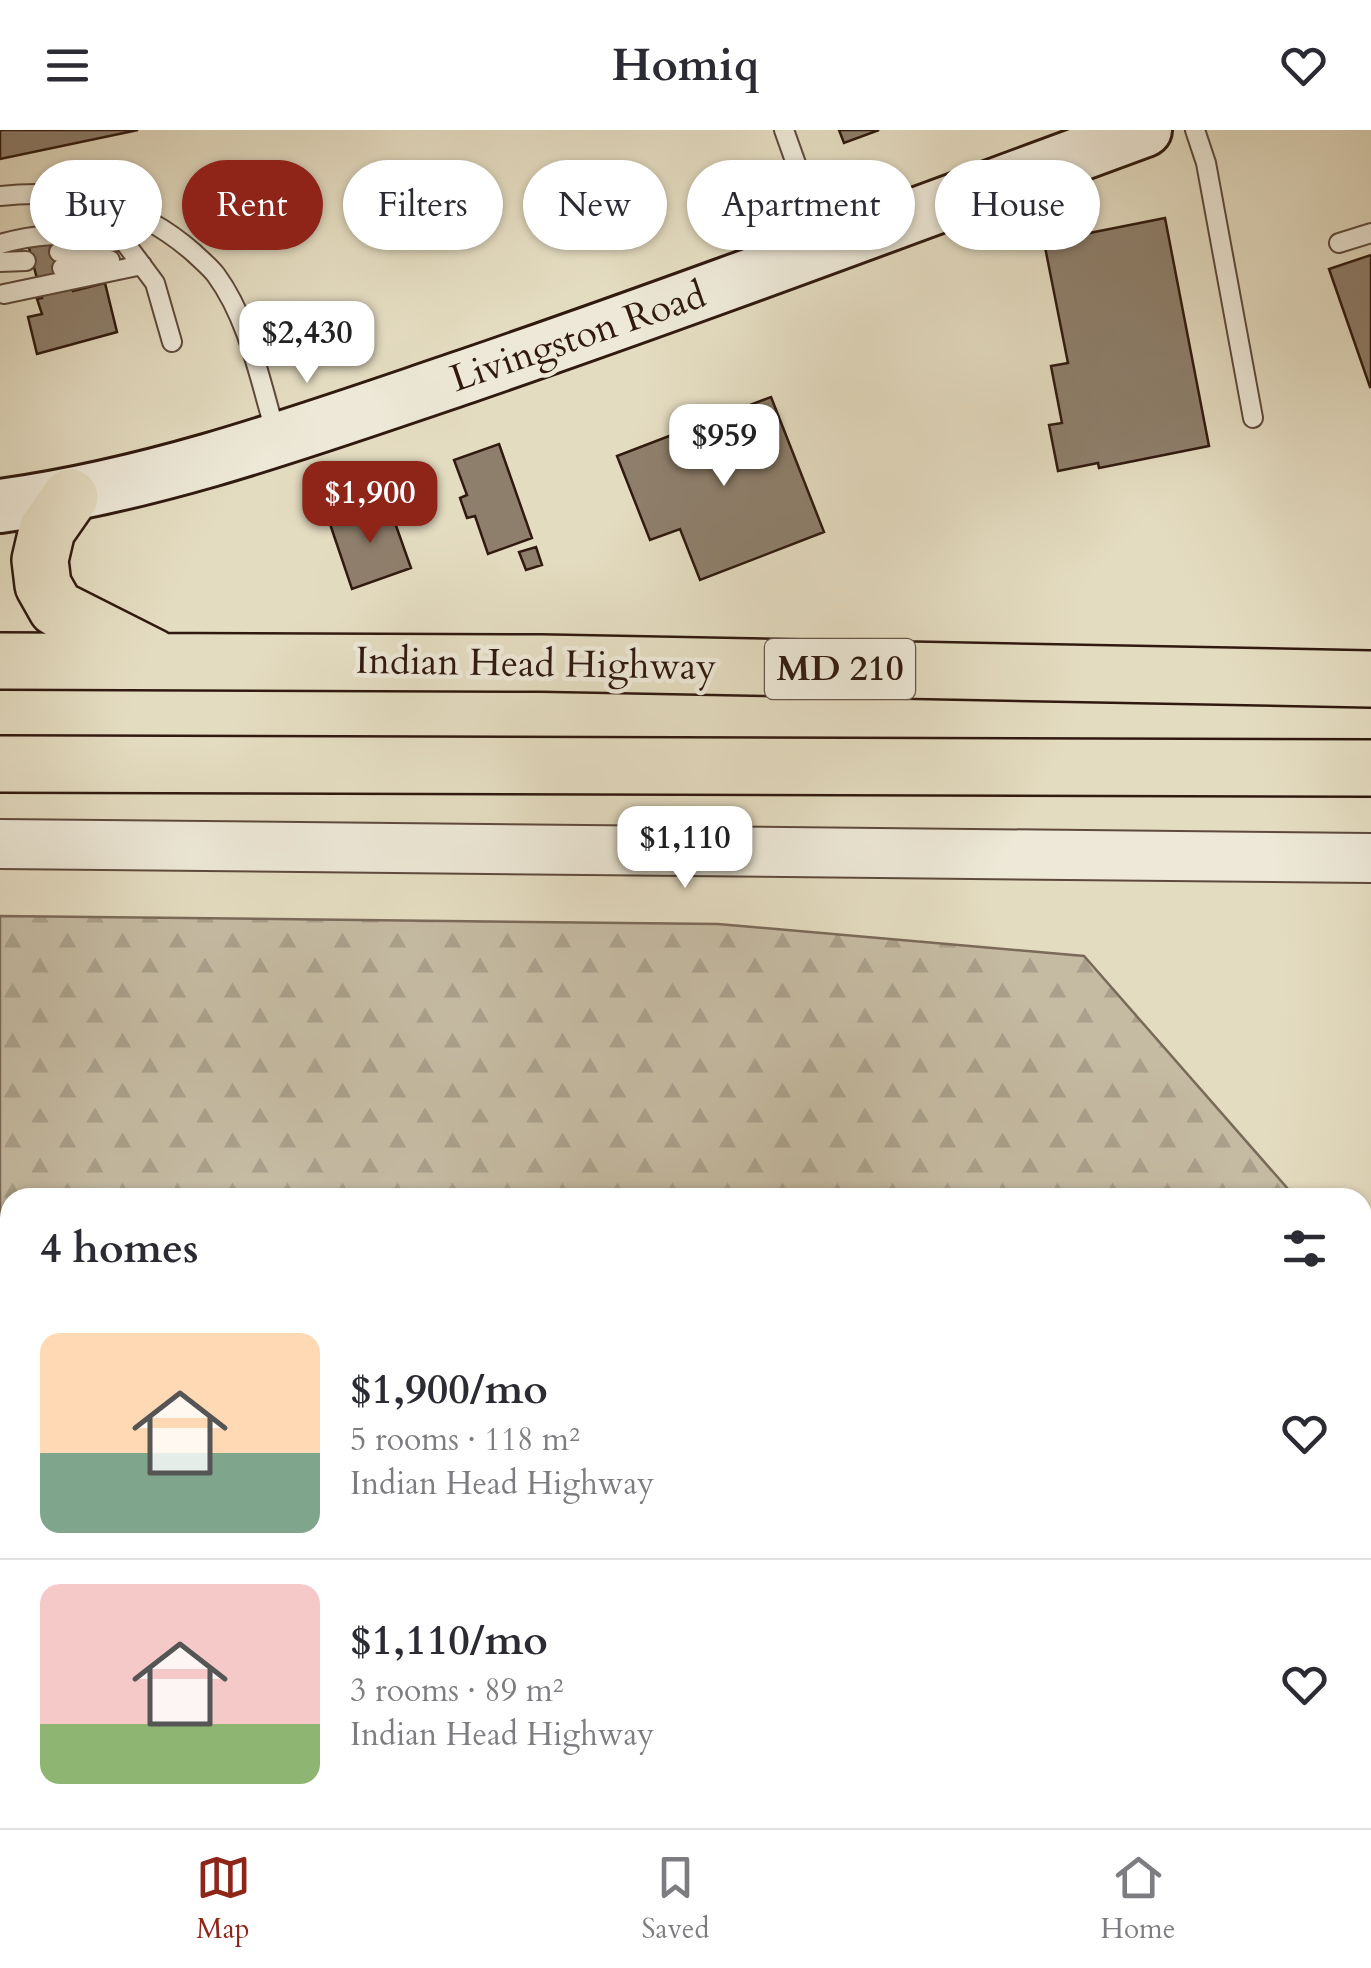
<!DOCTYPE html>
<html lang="en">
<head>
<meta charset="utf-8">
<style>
  body { margin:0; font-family:Cardo,serif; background:#f2f2f3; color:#2b2b33; height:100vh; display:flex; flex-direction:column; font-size:38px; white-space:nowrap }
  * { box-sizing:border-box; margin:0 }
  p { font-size:32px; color:#7c7c81 }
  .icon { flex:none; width:55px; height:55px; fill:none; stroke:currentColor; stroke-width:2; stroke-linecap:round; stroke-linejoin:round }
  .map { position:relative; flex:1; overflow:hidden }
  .details { position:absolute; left:0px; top:1058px; width:1372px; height:642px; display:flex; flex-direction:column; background:#fff; border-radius:30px 30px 0 0; box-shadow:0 2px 8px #0004 }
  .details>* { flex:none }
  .banner { position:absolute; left:30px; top:30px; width:1312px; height:90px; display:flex; gap:20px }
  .price { position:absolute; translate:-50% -85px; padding:0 22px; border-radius:20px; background:#fff; color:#222; font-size:32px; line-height:65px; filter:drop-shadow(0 2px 5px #0008) }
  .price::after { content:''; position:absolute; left:50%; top:60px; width:30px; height:22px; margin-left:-15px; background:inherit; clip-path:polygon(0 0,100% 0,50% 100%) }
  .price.selected { background:#8f2418; color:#fff }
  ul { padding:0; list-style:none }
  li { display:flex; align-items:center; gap:30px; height:250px; padding:0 40px }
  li+li { border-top:2px solid #e1e1e2 }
  li span { display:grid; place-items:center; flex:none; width:280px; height:200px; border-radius:20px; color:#555 }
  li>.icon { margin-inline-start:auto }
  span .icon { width:120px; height:120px; fill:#fffc; stroke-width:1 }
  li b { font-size:42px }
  h2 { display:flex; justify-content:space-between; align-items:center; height:120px; padding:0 40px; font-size:42px }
  .tag { padding:0 35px; border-radius:45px; background:#fff; box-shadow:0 2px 8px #0004; font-size:35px; line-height:90px }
  .tag.selected { background:#8f2418; color:#fff }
  header { display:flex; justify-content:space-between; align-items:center; height:130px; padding:0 40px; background:#fff; font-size:45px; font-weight:700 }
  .dock { display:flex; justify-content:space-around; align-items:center; height:140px; border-top:2px solid #e1e1e2; background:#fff; font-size:28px; color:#7c7c81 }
  .dock a { display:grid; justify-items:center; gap:5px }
  .dock .selected { color:#8f2418 }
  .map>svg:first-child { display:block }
</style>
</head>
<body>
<header><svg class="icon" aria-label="menu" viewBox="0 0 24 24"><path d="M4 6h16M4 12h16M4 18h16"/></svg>Homiq<svg class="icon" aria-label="heart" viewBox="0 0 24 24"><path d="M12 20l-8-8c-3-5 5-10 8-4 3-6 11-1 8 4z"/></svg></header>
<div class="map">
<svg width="1371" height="1698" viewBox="0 0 1371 1698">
  <defs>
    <pattern id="forest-firs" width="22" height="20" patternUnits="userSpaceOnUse" patternTransform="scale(2.5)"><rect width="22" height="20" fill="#c5bba3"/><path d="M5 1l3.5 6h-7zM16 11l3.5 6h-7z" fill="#aaa08b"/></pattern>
  </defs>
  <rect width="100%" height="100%" fill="#e4dcc1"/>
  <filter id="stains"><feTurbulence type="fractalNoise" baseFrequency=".002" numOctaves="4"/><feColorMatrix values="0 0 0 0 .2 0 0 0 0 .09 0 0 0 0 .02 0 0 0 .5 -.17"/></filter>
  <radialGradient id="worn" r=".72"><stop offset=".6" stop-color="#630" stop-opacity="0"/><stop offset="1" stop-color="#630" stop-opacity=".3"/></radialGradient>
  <path fill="url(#forest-firs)" stroke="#7a6a59" stroke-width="2.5" d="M0,786L718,794L1084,826L1295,1067L10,1068V1690H785L788,1698H0Z
    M1363,1145L1371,1155V1501L1362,1499Z"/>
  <path fill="#8e7f6c" stroke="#301a0f" stroke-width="2.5" d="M0,0H138L0,29Z
    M839,0H879L844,13Z
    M839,0H879L844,13Z
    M1165,88L1209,316L1099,338L1098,333L1058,341L1049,295L1062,293L1051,236L1068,233L1044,112Z
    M58,106L73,161L105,153L117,202L37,224L28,187L42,184L37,169L42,168L28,114Z
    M1371,125V257H1370L1329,139Z
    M771,267L824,402L700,450L680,399L650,410L617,326Z
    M499,314L532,408L488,424L475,386L467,388L460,368L467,365L454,330Z
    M388,373L411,438L352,459L330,394Z
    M536,417L542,435L526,440L519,422Z"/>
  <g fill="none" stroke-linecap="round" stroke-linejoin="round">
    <defs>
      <path id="service" d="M784,0L824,112
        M1195,0L1206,33L1253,288
        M0,66C74,58 137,73 194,123C201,130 210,137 216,145C249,190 260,251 276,304
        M1339,113L1371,103
        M0,114C35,104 66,103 103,107
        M59,122L123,110L155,153L172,212
        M0,132L26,131
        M62,138L110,130
        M4,164L142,135"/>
      <path id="tertiary" d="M0,714L1371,728"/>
      <path id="secondary" d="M0,376C161,354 313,298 467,246C694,168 919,83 1145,0"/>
      <path id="trunk" d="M70,367L47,400L40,430L43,455L56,478L153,527
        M0,531L541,533L1371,549
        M0,634L1371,638"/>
    </defs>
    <use href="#service" stroke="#5d4a3c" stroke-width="22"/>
    <use href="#tertiary" stroke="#5d4a3c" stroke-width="52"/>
    <use href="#secondary" stroke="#301a0f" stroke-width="58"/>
    <use href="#trunk" stroke="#301a0f" stroke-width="60"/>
    <use href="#service" stroke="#ede8d7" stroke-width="18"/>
    <use href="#tertiary" stroke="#ede8d7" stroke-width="48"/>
    <use href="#secondary" stroke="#ede8d7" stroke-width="52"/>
    <use href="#trunk" stroke="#e4dcc1" stroke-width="55"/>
  </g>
  <g text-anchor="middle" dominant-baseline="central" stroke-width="9" stroke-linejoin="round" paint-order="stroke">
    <rect fill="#ede8d7" stroke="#69584b" stroke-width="2.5" x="765" y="509" width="150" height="60" rx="8"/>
    <g font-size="35" font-weight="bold" fill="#301a0f">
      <text x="840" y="539">MD 210</text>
    </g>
    <g font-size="38" fill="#301a0f" stroke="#ede8d7">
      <text transform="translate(578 207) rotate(-19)">Livingston Road</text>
      <text transform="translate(536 534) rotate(1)">Indian Head Highway</text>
    </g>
  </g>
  <rect width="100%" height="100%" filter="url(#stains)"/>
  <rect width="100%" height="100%" fill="url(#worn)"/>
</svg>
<b class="price" style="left:307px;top:256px">$2,430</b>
<b class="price" style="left:724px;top:359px">$959</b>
<b class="price selected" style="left:370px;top:416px">$1,900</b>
<b class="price" style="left:685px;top:761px">$1,110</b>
<div class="banner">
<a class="tag">Buy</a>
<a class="tag selected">Rent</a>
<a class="tag">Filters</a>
<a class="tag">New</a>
<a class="tag">Apartment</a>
<a class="tag">House</a>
</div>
<section class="details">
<h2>4 homes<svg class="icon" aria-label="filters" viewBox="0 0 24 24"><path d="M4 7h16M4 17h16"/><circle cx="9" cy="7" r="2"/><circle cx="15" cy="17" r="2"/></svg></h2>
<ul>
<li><span style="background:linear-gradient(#ffd9b3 60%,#7fa58c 0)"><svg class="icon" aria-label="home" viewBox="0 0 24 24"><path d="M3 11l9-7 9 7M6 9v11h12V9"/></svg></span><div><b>$1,900/mo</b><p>5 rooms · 118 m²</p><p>Indian Head Highway</p></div><svg class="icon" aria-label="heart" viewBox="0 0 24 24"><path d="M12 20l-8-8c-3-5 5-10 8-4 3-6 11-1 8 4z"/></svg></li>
<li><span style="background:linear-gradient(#f6c9c9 70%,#8fb573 0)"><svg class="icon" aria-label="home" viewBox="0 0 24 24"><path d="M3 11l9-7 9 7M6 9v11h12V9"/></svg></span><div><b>$1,110/mo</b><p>3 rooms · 89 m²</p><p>Indian Head Highway</p></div><svg class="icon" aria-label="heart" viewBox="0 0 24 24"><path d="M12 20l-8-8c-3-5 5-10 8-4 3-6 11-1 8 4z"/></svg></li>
</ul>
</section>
</div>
<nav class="dock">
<a class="selected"><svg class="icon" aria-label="map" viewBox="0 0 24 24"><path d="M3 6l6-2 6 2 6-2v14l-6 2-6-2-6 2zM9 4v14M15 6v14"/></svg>Map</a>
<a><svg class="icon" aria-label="saved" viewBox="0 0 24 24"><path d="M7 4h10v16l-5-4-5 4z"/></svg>Saved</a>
<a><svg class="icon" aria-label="home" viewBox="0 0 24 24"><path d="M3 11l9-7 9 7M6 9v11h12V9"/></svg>Home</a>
</nav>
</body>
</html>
